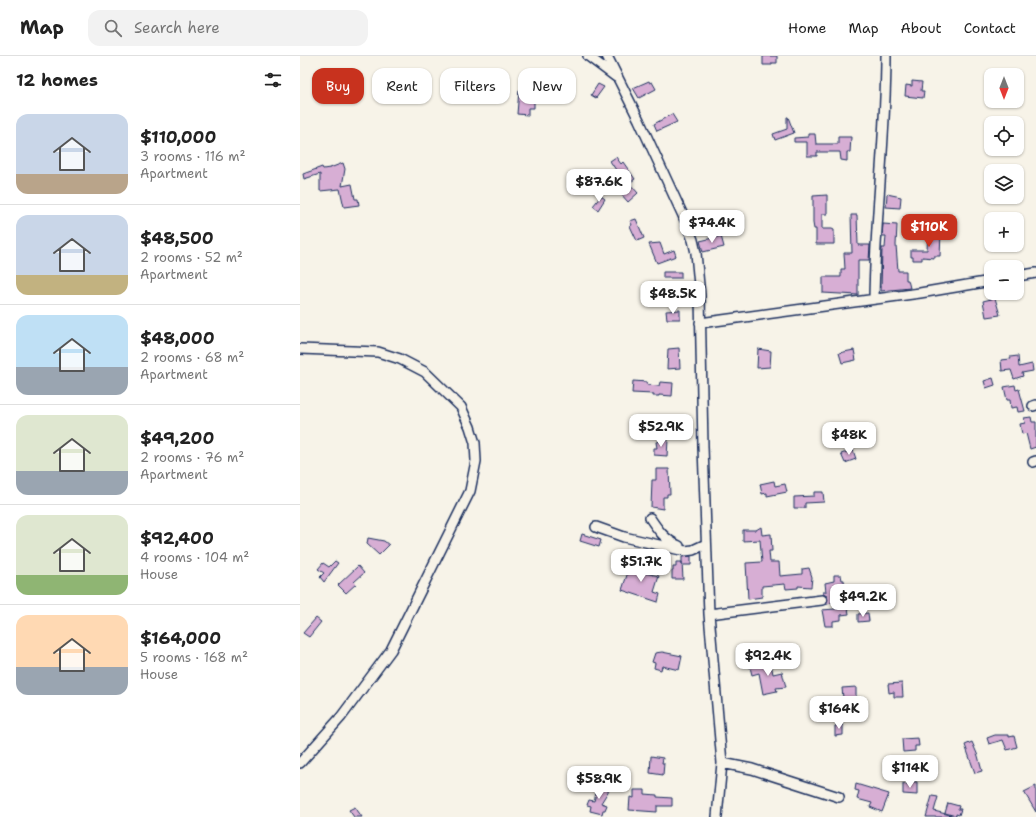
<!DOCTYPE html>
<html lang="en">
<head>
<meta charset="utf-8">
<style>
  body { margin:0; font-family:"Shantell Sans",sans-serif; background:#f2f2f2; color:#222; height:100vh; display:flex; flex-direction:column; font-size:15px; white-space:nowrap }
  * { box-sizing:border-box; margin:0 }
  p { font-size:13px; color:#767676 }
  .icon { flex:none; width:22px; height:22px; fill:none; stroke:currentColor; stroke-width:2; stroke-linecap:round; stroke-linejoin:round }
  .map { position:relative; flex:1; overflow:hidden }
  .drawer { display:flex; flex-direction:column; background:#fff; width:300px }
  .drawer>* { flex:none }
  .hud { position:absolute; left:12px; top:12px; width:380px; height:36px; display:flex; gap:8px }
  .needle { width:26px; rotate:180deg }
  .buttons { position:absolute; left:684px; top:12px; display:grid; gap:8px }
  .buttons a { display:grid; place-items:center; width:40px; height:40px; border-radius:8px; background:#fff; box-shadow:0 1px 3px #0004; font-size:20px }
  .price { position:absolute; translate:-50% -34px; padding:0 9px; border-radius:8px; background:#fff; color:#222; font-size:13px; line-height:26px; filter:drop-shadow(0 1px 2px #0008) }
  .price::after { content:''; position:absolute; left:50%; top:24px; width:12px; height:9px; margin-left:-6px; background:inherit; clip-path:polygon(0 0,100% 0,50% 100%) }
  .price.selected { background:#c8321e; color:#fff }
  ul { padding:0; list-style:none }
  li { display:flex; align-items:center; gap:12px; height:100px; padding:0 16px }
  li+li { border-top:1px solid #e0e0e0 }
  li span { display:grid; place-items:center; flex:none; width:112px; height:80px; border-radius:12px; color:#555 }
  li>.icon { margin-inline-start:auto }
  span .icon { width:48px; height:48px; fill:#fffc; stroke-width:1 }
  li b { font-size:17px }
  h2 { display:flex; justify-content:space-between; align-items:center; height:48px; padding:0 16px; font-size:17px }
  .pill { padding:0 14px; border-radius:12px; background:#fff; box-shadow:0 1px 3px #0004; font-size:14px; line-height:36px }
  .pill.selected { background:#c8321e; color:#fff }
  header { display:flex; align-items:center; gap:24px; box-sizing:border-box; height:56px; padding:0 20px; background:#fff; border-bottom:1px solid #e0e0e0 }
  header strong { font-size:19px }
  nav { display:flex; gap:22px; margin-inline-start:auto; font-size:14px }
  .search { width:280px; height:36px; background:#f2f2f2; display:flex; align-items:center; gap:10px; box-sizing:border-box; padding:0 14px; border-radius:12px; color:#767676; font-size:15px }
  main { display:flex; flex:1; min-height:0 }
  .map>svg:first-child { display:block }
</style>
</head>
<body>
<header>
<strong>Map</strong>
<div class="search"><svg class="icon" aria-label="search" viewBox="0 0 24 24"><circle cx="10" cy="10" r="6"/><path d="M15 15l6 6"/></svg>Search here</div>
<nav><a>Home</a><a>Map</a><a>About</a><a>Contact</a></nav>
</header>
<main>
<section class="drawer">
<h2>12 homes<svg class="icon" aria-label="filters" viewBox="0 0 24 24"><path d="M4 7h16M4 17h16"/><circle cx="9" cy="7" r="2"/><circle cx="15" cy="17" r="2"/></svg></h2>
<ul>
<li><span style="background:linear-gradient(#c9d6e8 75%,#b9a48a 0)"><svg class="icon" aria-label="home" viewBox="0 0 24 24"><path d="M3 11l9-7 9 7M6 9v11h12V9"/></svg></span><div><b>$110,000</b><p>3 rooms · 116 m²</p><p>Apartment</p></div></li>
<li><span style="background:linear-gradient(#c9d6e8 75%,#c2b280 0)"><svg class="icon" aria-label="home" viewBox="0 0 24 24"><path d="M3 11l9-7 9 7M6 9v11h12V9"/></svg></span><div><b>$48,500</b><p>2 rooms · 52 m²</p><p>Apartment</p></div></li>
<li><span style="background:linear-gradient(#bfe0f5 65%,#9aa5b1 0)"><svg class="icon" aria-label="home" viewBox="0 0 24 24"><path d="M3 11l9-7 9 7M6 9v11h12V9"/></svg></span><div><b>$48,000</b><p>2 rooms · 68 m²</p><p>Apartment</p></div></li>
<li><span style="background:linear-gradient(#dfe7d0 70%,#9aa5b1 0)"><svg class="icon" aria-label="home" viewBox="0 0 24 24"><path d="M3 11l9-7 9 7M6 9v11h12V9"/></svg></span><div><b>$49,200</b><p>2 rooms · 76 m²</p><p>Apartment</p></div></li>
<li><span style="background:linear-gradient(#dfe7d0 75%,#8fb573 0)"><svg class="icon" aria-label="home" viewBox="0 0 24 24"><path d="M3 11l9-7 9 7M6 9v11h12V9"/></svg></span><div><b>$92,400</b><p>4 rooms · 104 m²</p><p>House</p></div></li>
<li><span style="background:linear-gradient(#ffd9b3 65%,#9aa5b1 0)"><svg class="icon" aria-label="home" viewBox="0 0 24 24"><path d="M3 11l9-7 9 7M6 9v11h12V9"/></svg></span><div><b>$164,000</b><p>5 rooms · 168 m²</p><p>House</p></div></li>
</ul>
</section>
<div class="map">
<svg width="736" height="761" viewBox="0 0 736 761">
  <rect width="100%" height="100%" fill="#f7f3e8"/>
  <filter id="ink" filterUnits="userSpaceOnUse"><feTurbulence type="fractalNoise" baseFrequency=".025" numOctaves="2"/><feDisplacementMap in="SourceGraphic" scale="8" xChannelSelector="R" yChannelSelector="G"/><feConvolveMatrix kernelMatrix="1 2 1 2 8 2 1 2 1" color-interpolation-filters="sRGB"/></filter>
  <g filter="url(#ink)">
    <path fill="#d7aed4" stroke="#1b2f5e" d="M463,0H477V7H472V9H463Z
      M243,16L255,25L247,35L235,26Z
      M349,25L350,27L352,26L356,33L339,42L333,32Z
      M612,25L622,26L621,35H624L623,42L605,40L606,29L612,30Z
      M298,28L304,31L296,42L291,39Z
      M219,34L234,35V52H228V59L217,58Z
      M372,58L377,66L357,75L354,68Z
      M487,61H488L494,77L475,84L473,78L487,73Z
      M508,78H515L516,88H538V81H551L550,96H547V105L541,104L540,96H517V100H507V86H494V82L508,81Z
      M316,101L321,108L323,106L335,123L329,127L320,115L318,117L310,105Z
      M43,107L45,113L42,130L52,128L55,143H58L59,149L44,151L40,133L20,135V118L4,123L3,118L22,111L23,113L30,112Z
      M330,128L338,137L328,146L320,137Z
      M587,138L601,141L600,152L586,151Z
      M527,139V158H522V173H532L534,174V188H516V173H514L513,167V140Z
      M301,140L305,143L298,154L293,150Z
      M551,159H557L558,189H570L569,204H558V239L523,237V221H541V213H545L544,197H552Z
      M336,163L344,182L337,185L330,170L332,169L330,165Z
      M583,168L597,169L596,189L598,215H606V224H608L610,232L581,235L582,192H585L586,180H582Z
      M634,176H641L640,200H634V202L622,201V204H613V201H611V194H627L628,177Z
      M421,180L424,191L403,196L400,185Z
      M360,187L364,198L374,194L376,200L357,207L349,188Z
      M363,216H381V222H363Z
      M695,242L700,259L686,261L683,245Z
      M380,254V263H367L366,255Z
      M379,292L380,312L367,313L368,293Z
      M458,293L471,295L470,311L457,312Z
      M554,294L556,304L542,307L539,297Z
      M718,300L719,311L732,308L733,315L722,317L723,320L714,323L711,314L702,315L701,304L711,303L710,301Z
      M693,322L695,329L686,332L684,325Z
      M333,325L347,326V329L359,330L360,326L373,327L372,340L359,339V340H353V338L332,337Z
      M715,329L716,334L719,333L725,355L718,356L717,351L711,352L710,344H707L704,331Z
      M731,361L732,366H736V391L730,393L726,377L722,378L720,368L725,367L724,362Z
      M368,384L367,400L354,399V392H357L356,386Z
      M553,394L556,403L545,407L541,398Z
      M356,413H369L370,438H367V441H363V453L351,451L352,424H356Z
      M474,425L475,430L485,428L487,436L467,440V437L462,438L460,428Z
      M514,436H523L524,446L505,447V452H494V441L514,440Z
      M461,471L462,479L471,478L472,495H469L470,506H479L480,520L502,518V513L509,512L512,521L511,531L498,530V532L486,533L485,528L462,530V541L448,543L446,507L462,506L460,484L443,485V474H456Z
      M282,478L301,484L299,491L280,485Z
      M68,482L84,485L89,489L79,499L67,488Z
      M391,500V509H382V501Z
      M336,502L344,505L340,516L359,520L354,536L360,538L358,546L322,534L329,513L332,514Z
      M35,505L38,507L24,526L20,521L24,517L18,513L23,507L29,511Z
      M376,506H382L383,523H372V515H373V511H376Z
      M58,510L64,517L54,526L56,528L46,537L38,529Z
      M534,519H541L542,524H544L545,534L548,533L550,540L525,549L528,544L527,540L523,538V536H526L525,527L534,525Z
      M548,552L549,558L541,559V564L533,565V570H525L522,554Z
      M568,557L569,565L558,566V558Z
      M16,562L21,566L9,581L3,577Z
      M362,596L382,600L379,614L362,610L361,614L354,612L355,607L352,606L355,597Z
      M470,603L473,618L482,616L486,631L476,632L477,635L463,638L459,617L452,619L450,611L457,610L456,606Z
      M602,627L603,641H594V636L589,637L588,628Z
      M556,631V651L535,653L534,642H543L542,632Z
      M543,669V679L535,680V670Z
      M695,679H709V681L714,680L717,691L707,694L703,684L689,688L687,682Z
      M618,682L619,690H615V695L603,696L602,683Z
      M672,686L678,700L682,715L675,717L665,689Z
      M351,700L363,702L362,707H364L363,719L350,717Z
      M607,726H617V739L603,738V728L607,729Z
      M299,728L309,734L301,747L307,749L305,754H303L302,758L290,755L291,750L287,749L289,744L294,745L297,734L295,733Z
      M556,728L589,738L582,756L570,751L572,747L557,743L559,735L555,734Z
      M736,730V756L724,736Z
      M334,734H345V738L357,739V741L372,742V750H357V756L329,754L330,741L334,742Z
      M632,740L638,741L634,755L650,759L649,761H626Z
      M648,747L659,750L658,753H661L659,759L656,758V760L645,757Z
      M55,751L62,761H54L49,754Z"/>
    <g fill="none" stroke-linecap="round" stroke-linejoin="round">
      <defs>
        <path id="minor" d="M288,0L316,21
          M307,0L339,64L386,166L393,184L396,197L400,240L403,391L409,558L422,707L417,761
          M717,220L736,217
          M574,243C575,162 586,81 586,0
          M400,267L620,237L691,225
          M0,293L78,296L100,303L125,316L161,351L170,371L175,387L176,405L170,435L91,594L41,661L0,707
          M733,350L736,349
          M733,406L736,405
          M350,462C358,474 365,484 379,490
          M296,471L324,481L385,495L393,494L406,488
          M409,558L522,544
          M422,707L452,713L539,741"/>
      </defs>
      <use href="#minor" stroke="#1b2f5e" stroke-width="12"/>
      <use href="#minor" stroke="#f7f3e8" stroke-width="9"/>
    </g>
  </g>
</svg>
<div class="buttons">
<a><svg class="needle" viewBox="-14 -14 28 28"><path d="M0-13l5 13h-10z" fill="#e53935"/><path d="M0 13l5-13h-10z" fill="#767676"/></svg></a>
<a><svg class="icon" aria-label="locate" viewBox="0 0 24 24"><circle cx="12" cy="12" r="6"/><path d="M12 2v4M12 18v4M2 12h4M18 12h4"/></svg></a>
<a><svg class="icon" aria-label="layers" viewBox="0 0 24 24"><path d="M12 4l9 5-9 5-9-5zM3 14l9 5 9-5"/></svg></a>
<a>+</a>
<a>−</a>
</div>
<b class="price" style="left:299px;top:147px">$87.6K</b>
<b class="price" style="left:412px;top:188px">$74.4K</b>
<b class="price selected" style="left:629px;top:192px">$110K</b>
<b class="price" style="left:373px;top:259px">$48.5K</b>
<b class="price" style="left:361px;top:392px">$52.9K</b>
<b class="price" style="left:549px;top:400px">$48K</b>
<b class="price" style="left:341px;top:527px">$51.7K</b>
<b class="price" style="left:563px;top:562px">$49.2K</b>
<b class="price" style="left:468px;top:621px">$92.4K</b>
<b class="price" style="left:539px;top:674px">$164K</b>
<b class="price" style="left:610px;top:733px">$114K</b>
<b class="price" style="left:299px;top:744px">$58.9K</b>
<div class="hud">
<a class="pill selected">Buy</a>
<a class="pill">Rent</a>
<a class="pill">Filters</a>
<a class="pill">New</a>
</div>
</div>
</main>
</body>
</html>
